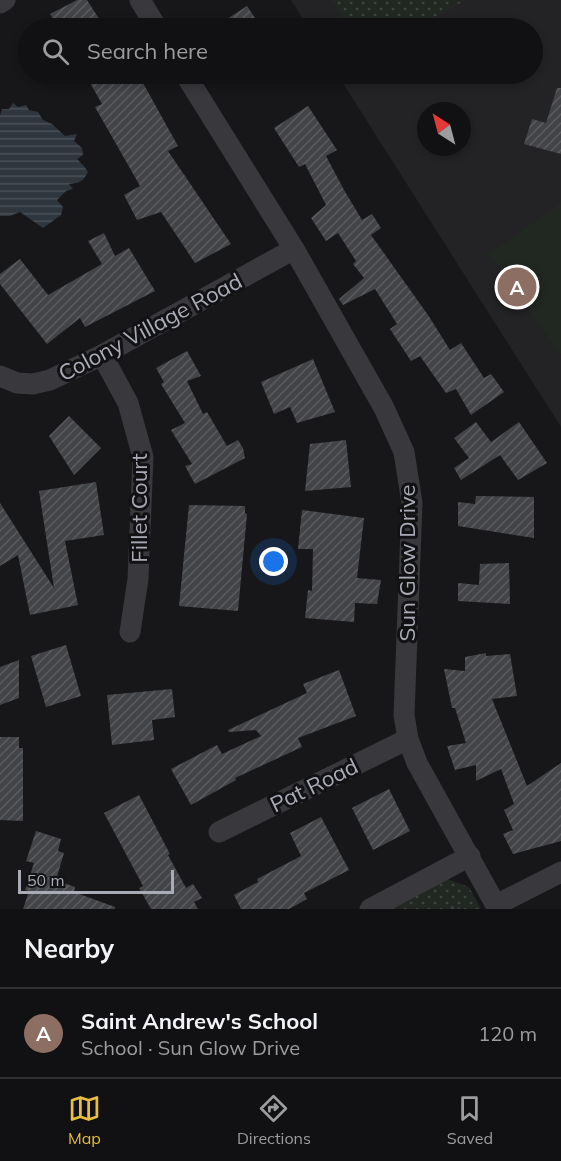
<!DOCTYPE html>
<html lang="en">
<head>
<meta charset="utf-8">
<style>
  :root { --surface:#111012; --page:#1a191b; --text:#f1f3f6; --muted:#9c9d9f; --line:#303032; --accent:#e7be40 }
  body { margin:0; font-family:Mulish,sans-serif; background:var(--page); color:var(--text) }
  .compass { position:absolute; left:417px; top:102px; width:54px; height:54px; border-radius:50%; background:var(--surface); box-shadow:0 3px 9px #0003; rotate:324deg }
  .scale { position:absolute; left:18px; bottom:15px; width:156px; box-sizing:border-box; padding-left:6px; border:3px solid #a9acb7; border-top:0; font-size:16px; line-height:21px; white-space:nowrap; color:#a9acb7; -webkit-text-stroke:4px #121113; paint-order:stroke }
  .you { position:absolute; left:274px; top:562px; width:21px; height:21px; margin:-15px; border:4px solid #fff; border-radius:50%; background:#1a73e8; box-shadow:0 0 0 9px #1a73e833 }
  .badge { display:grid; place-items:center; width:39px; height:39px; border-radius:50%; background:var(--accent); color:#fff; font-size:20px; font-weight:700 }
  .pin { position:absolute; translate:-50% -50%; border:3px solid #fff; box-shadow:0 2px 6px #0006 }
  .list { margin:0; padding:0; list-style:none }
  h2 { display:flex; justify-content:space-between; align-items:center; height:78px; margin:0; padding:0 24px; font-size:26px }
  h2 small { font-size:20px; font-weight:400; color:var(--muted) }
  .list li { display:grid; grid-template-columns:39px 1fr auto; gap:18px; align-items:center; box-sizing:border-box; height:90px; padding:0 24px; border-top:2px solid var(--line) }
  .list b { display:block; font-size:22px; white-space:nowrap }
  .list p { margin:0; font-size:20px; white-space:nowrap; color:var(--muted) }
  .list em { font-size:20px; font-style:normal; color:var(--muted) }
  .icon { flex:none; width:33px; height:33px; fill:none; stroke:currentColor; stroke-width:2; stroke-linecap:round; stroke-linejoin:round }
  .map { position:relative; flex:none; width:561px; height:909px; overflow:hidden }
  .search { position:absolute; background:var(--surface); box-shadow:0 3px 9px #0003; left:18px; right:18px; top:18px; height:66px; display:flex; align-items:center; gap:15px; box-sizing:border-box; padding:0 21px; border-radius:33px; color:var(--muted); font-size:22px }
  .sheet { height:168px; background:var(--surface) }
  nav { display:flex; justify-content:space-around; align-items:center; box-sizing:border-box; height:84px; border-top:2px solid var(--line); background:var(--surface); font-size:16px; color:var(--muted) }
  nav a { display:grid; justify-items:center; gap:3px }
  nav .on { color:var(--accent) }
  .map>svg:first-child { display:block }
  .built { fill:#232325; fill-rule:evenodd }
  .grass { fill:#212822 }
  .park { fill:url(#park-dots) }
  .water { fill:url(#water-rules) }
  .building { fill:url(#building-hatch) }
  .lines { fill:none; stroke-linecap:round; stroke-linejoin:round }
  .path { stroke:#3e3f44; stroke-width:4; stroke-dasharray:3 4.5; stroke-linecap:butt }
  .street { stroke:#38383d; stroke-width:21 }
  .labels { text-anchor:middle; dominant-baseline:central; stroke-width:6; stroke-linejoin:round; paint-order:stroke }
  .street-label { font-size:22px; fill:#a9acb7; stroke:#121113 }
</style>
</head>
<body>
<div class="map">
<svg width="561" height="909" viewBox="0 0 561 909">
  <defs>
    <pattern id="park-dots" width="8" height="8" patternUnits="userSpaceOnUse" patternTransform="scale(1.5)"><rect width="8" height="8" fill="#212822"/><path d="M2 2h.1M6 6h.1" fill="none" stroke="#3e4440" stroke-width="1.8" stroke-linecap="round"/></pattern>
    <pattern id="water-rules" width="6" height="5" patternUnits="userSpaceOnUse" patternTransform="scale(1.5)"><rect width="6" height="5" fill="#2f363d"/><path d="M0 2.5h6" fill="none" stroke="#4a5057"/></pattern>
    <pattern id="building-hatch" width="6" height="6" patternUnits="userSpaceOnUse" patternTransform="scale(1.5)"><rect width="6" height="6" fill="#434448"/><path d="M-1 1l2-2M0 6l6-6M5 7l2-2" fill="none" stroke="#5b5c60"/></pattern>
  </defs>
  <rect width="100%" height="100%" fill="#171618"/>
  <path class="built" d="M291,0H561V427L337,74H532V28H309ZM426,111H462V147H426Z"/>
  <path class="grass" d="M561,203V355L489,254Z"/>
  <path class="park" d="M332,0H465L420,28H350Z
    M445,878L469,887L481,909H387Z"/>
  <path class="water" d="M13,103L18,107L26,105L29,110L38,112L43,120L52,124L65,136L77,134L74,141L82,148L83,155L77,159L84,166L88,172C83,182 79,183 69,184L73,189L66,191L57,200L63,207L61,215L43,228L20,212L10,216H0V115L2,109H9Z"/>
  <path class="building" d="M77,0H87L105,28H58L50,14Z
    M247,6L257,21L242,28H213Z
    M85,74H138L178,146L168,151L231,244L195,263L161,212L137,220L124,195L140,186L95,107L102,104Z
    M557,88H561V154L524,144L532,119L546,123Z
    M308,106L337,150L326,156L344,190L362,220L372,214L381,228L371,235L428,315L450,350L461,343L484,378L491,374L504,392L471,415L456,389L446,393L420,356L411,361L390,329L397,324L375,289L343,305L339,299L364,278L353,264L356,261L338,233L326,241L311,218L326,205L305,164L299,167L274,128Z
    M104,233L115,256L129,248L155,291L85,327L80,318L47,344L0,284V274L20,259L48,295L102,264L88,241Z
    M187,351L201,376L187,381L203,414L207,412L227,446L238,440L243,448L245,458L195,484L185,466L192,464L171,430L185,423L161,384L164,382L156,368Z
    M313,359L335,412L297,423L290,407L274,414L261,382Z
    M69,416L101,448L74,475L49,436Z
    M476,422L491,442L519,422L547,463L518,480L500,455L461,480L454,468L469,458L454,438Z
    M346,440L351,487L305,491L310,444Z
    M96,482L104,535L65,541L78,605L30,615L18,555L0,566V503L54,588L39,491Z
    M476,496L534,497V538L458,526V502L475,504Z
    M189,505L245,506V513L247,514L238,611L179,606Z
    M302,510L364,518L357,578L381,580L377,604L355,603L354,622L305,618L308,590L312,591L313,549H298Z
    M509,563L510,604L458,601V583L479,585L480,564Z
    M66,645L81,696L46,707L31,656Z
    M486,653V656L510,654L517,696L492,699L527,786L561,763V841L513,854L503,834L513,830L504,810L514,804L501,769L476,781V765L455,770L447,746L466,743L455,708H452L444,669L465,671V657Z
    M19,660V698L0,705V667Z
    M339,670L356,716L298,738L302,747L235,778L236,780L191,805L171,769L217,745L222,754L261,736L256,730L229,732L228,730L307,693L303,684Z
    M172,689L175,717L152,720L154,740L112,745L107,695Z
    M0,737H19V748H23V821L0,820Z
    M389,789L410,831L373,850L352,808Z
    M139,795L170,854L168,855L186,888L193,884L202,898L194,902L198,909H151L139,888L143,886L104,813Z
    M321,817L349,870L304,893L307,899L289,909H241L234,895L258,882L257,879L301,856L290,833Z
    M36,831L61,839L58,851L64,853L56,880L75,887L74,892L115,907V909H23L29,891L25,890L34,863L26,861Z"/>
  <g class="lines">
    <path class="path" d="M451,909L455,907L459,909"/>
    <path class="street" d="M140,0L157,28
      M0,3L5,0
      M185,74L294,249L384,408L404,452L412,503L404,715L408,739L417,763L498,909
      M102,355L128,403L143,457L138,579L130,632
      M0,376L17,383L33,384L50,380L102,355L294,249
      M219,832L408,739
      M496,905L561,872
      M370,909L470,856"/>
  </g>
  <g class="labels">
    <g class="street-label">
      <text transform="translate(150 327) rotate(-28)">Colony Village Road</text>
      <text transform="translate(139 508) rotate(-90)">Fillet Court</text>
      <text transform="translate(407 563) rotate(-90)">Sun Glow Drive</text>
      <text transform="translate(314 785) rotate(-26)">Pat Road</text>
    </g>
  </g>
</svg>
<svg class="compass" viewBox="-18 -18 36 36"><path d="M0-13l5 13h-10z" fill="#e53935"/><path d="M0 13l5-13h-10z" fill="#9c9d9f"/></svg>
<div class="scale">50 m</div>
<div class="you"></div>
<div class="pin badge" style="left:517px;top:287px;background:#8d6e63">A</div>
<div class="search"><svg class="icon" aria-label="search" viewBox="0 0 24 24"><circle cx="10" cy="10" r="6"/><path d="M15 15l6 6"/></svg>Search here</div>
</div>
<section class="sheet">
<h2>Nearby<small></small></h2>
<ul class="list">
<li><span class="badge" style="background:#8d6e63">A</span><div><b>Saint Andrew's School</b><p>School · Sun Glow Drive</p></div><em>120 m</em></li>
</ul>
</section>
<nav>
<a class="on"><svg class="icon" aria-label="map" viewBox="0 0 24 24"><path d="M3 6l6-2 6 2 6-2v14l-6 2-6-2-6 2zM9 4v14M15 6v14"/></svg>Map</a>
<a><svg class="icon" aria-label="directions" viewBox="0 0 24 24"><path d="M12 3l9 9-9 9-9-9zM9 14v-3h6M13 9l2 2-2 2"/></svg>Directions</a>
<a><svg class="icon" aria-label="saved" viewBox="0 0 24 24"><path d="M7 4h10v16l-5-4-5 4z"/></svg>Saved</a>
</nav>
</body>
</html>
